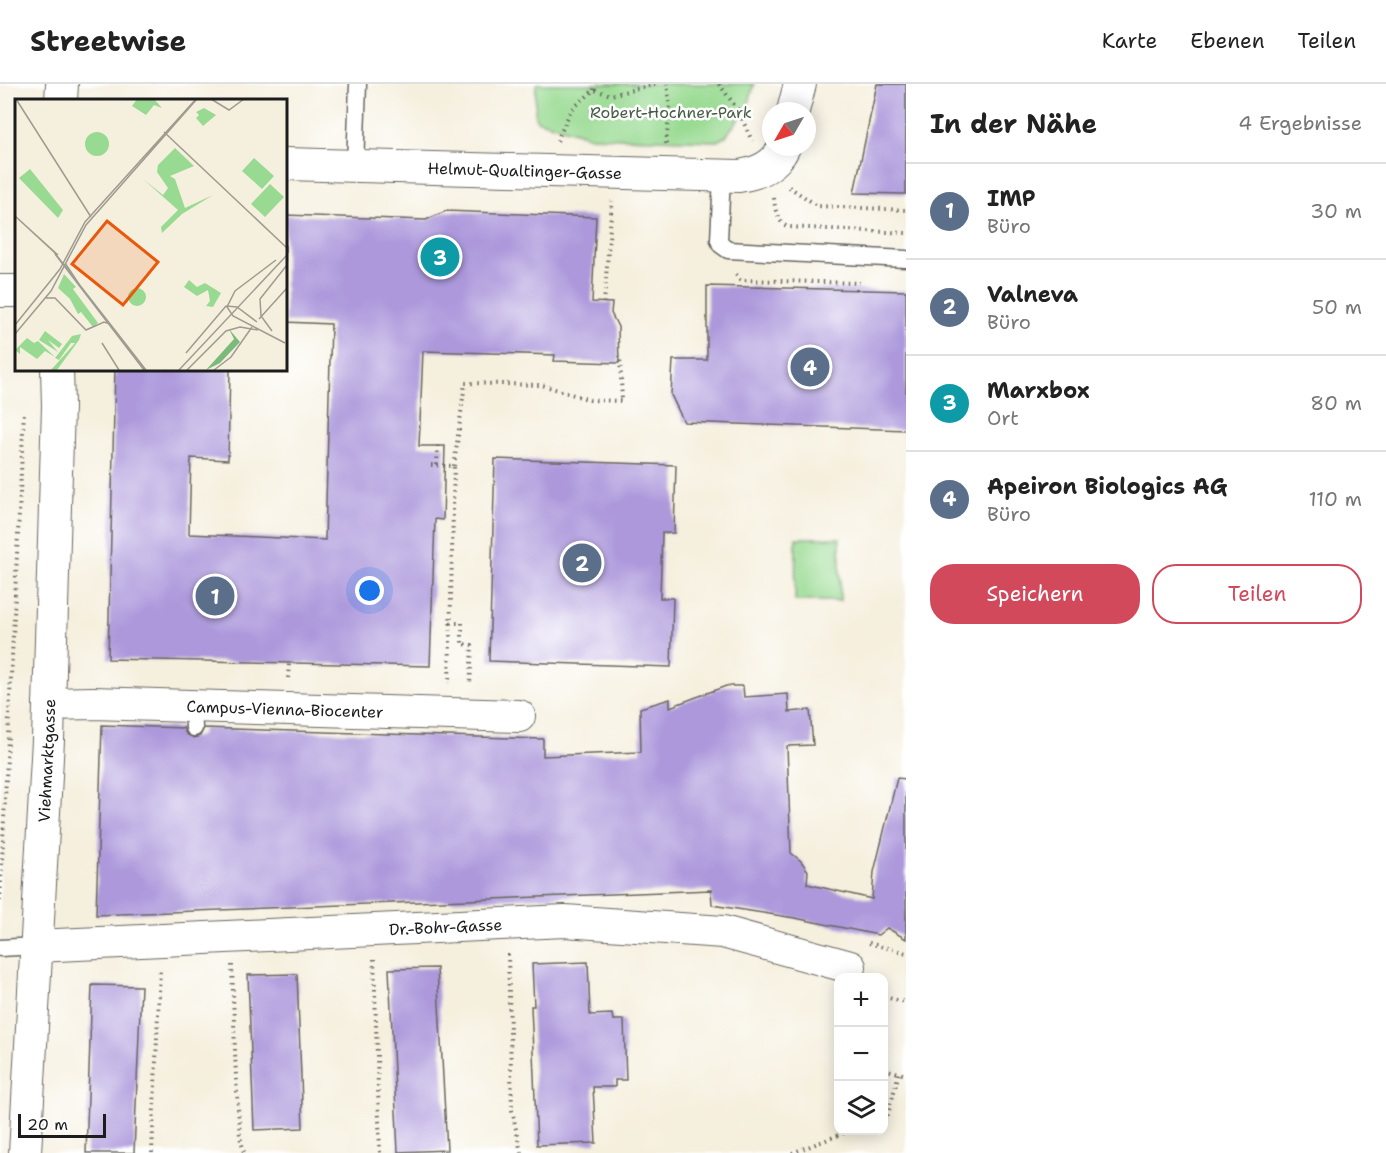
<!DOCTYPE html>
<html lang="de">
<head>
<meta charset="utf-8">
<style>
  :root { --surface:#fff; --page:#f6f6f6; --text:#222; --muted:#767676; --line:#e0e0e0; --accent:#d1495b }
  body { margin:0; font-family:"Shantell Sans",sans-serif; background:var(--page); color:var(--text) }
  .controls { position:absolute; right:18px; bottom:18px; display:grid; overflow:hidden; border-radius:12px; box-shadow:0 3px 15px #0003 }
  .controls button { width:54px; height:54px; display:grid; place-items:center; padding:0; border:0; border-bottom:2px solid var(--line); background:var(--surface); color:var(--text); font:30px sans-serif }
  .compass { position:absolute; left:762px; top:18px; width:54px; height:54px; border-radius:50%; background:var(--surface); box-shadow:0 3px 15px #0003; rotate:231deg }
  .scale { position:absolute; left:18px; bottom:15px; width:88px; box-sizing:border-box; padding-left:6px; border:3px solid #1c1c1c; border-top:0; font-size:16px; line-height:21px; white-space:nowrap; color:#1c1c1c; -webkit-text-stroke:4px #fff; paint-order:stroke }
  .you { position:absolute; left:370px; top:507px; width:21px; height:21px; margin:-15px; border:4px solid #fff; border-radius:50%; background:#1a73e8; box-shadow:0 0 0 9px #1a73e833 }
  .badge { display:grid; place-items:center; width:39px; height:39px; border-radius:50%; background:var(--accent); color:#fff; font-size:20px; font-weight:700 }
  .pin { position:absolute; translate:-50% -50%; border:3px solid #fff; box-shadow:0 2px 6px #0006 }
  .list { margin:0; padding:0; list-style:none }
  h2 { display:flex; justify-content:space-between; align-items:center; height:78px; margin:0; padding:0 24px; font-size:26px }
  h2 small { font-size:20px; font-weight:400; color:var(--muted) }
  .list li { display:grid; grid-template-columns:39px 1fr auto; gap:18px; align-items:center; box-sizing:border-box; height:96px; padding:0 24px; border-top:2px solid var(--line) }
  .list b { display:block; font-size:22px; white-space:nowrap }
  .list p { margin:0; font-size:20px; white-space:nowrap; color:var(--muted) }
  .list em { font-size:20px; font-style:normal; color:var(--muted) }
  .actions { display:flex; gap:12px; padding:18px 24px }
  .actions a { flex:1; padding:14px 0; border:2px solid var(--accent); border-radius:24px; text-align:center; font-size:21px; color:var(--accent) }
  .actions .main { background:var(--accent); color:#fff }
  .icon { flex:none; width:33px; height:33px; fill:none; stroke:currentColor; stroke-width:2; stroke-linecap:round; stroke-linejoin:round }
  .map { position:relative; flex:none; width:906px; height:1069px; overflow:hidden }
  header { display:flex; align-items:center; gap:36px; box-sizing:border-box; height:84px; padding:0 30px; background:var(--surface); border-bottom:2px solid var(--line) }
  header strong { font-size:28px }
  nav { display:flex; gap:33px; margin-inline-start:auto; font-size:21px }
  main { display:flex }
  aside { flex:1; background:var(--surface) }
  .map>svg:first-child { display:block }
  .green { fill:#98da91; stroke:#5a7b56; stroke-width:1.5 }
  .building { fill:#ac98db }
  .lines { fill:none; stroke-linecap:round; stroke-linejoin:round }
  .service-casing { stroke:#686660; stroke-width:19 }
  .minor-casing { stroke:#686660; stroke-width:34 }
  .path { stroke:#686660; stroke-width:4; stroke-dasharray:1.5 4.5; stroke-linecap:butt }
  .service { stroke:#fff; stroke-width:16 }
  .minor { stroke:#fff; stroke-width:32 }
  .labels { text-anchor:middle; dominant-baseline:central; stroke-width:5; stroke-linejoin:round; paint-order:stroke }
  .park-label { font-size:16px; fill:#475e45; stroke:#fff }
  .street-label { font-size:16px; fill:#1c1c1c; stroke:#fff }
  .inset-road { fill:none; stroke:#9e9b90; stroke-width:1.5 }
  .view { fill:#e8590c; fill-opacity:0.15; stroke:#e8590c; stroke-width:3 }
  .inset-edge { fill:none; stroke:#1c1c1c; stroke-width:3 }
</style>
</head>
<body>
<header>
<strong>Streetwise</strong>
<nav><a>Karte</a><a>Ebenen</a><a>Teilen</a></nav>
</header>
<main>
<div class="map">
<svg width="906" height="1069" viewBox="0 0 906 1069">
  <rect width="100%" height="100%" fill="#fff"/>
  <filter id="ink" filterUnits="userSpaceOnUse"><feTurbulence type="fractalNoise" baseFrequency=".0167" numOctaves="2"/><feDisplacementMap in="SourceGraphic" scale="12" xChannelSelector="R" yChannelSelector="G"/><feConvolveMatrix kernelMatrix="1 2 1 2 8 2 1 2 1" color-interpolation-filters="sRGB"/></filter>
  <filter id="wash" filterUnits="userSpaceOnUse"><feTurbulence type="fractalNoise" baseFrequency=".008" numOctaves="4" result="noise"/><feDisplacementMap in="SourceGraphic" scale="24" xChannelSelector="R" yChannelSelector="G"/><feGaussianBlur stdDeviation="1.35" result="paint"/><feColorMatrix in="noise" values="0 0 0 0 0 0 0 0 0 0 0 0 0 0 0 0 0 1.4 0 .05"/><feComposite in="paint" operator="in"/></filter>
  <g filter="url(#wash)">
    <rect width="100%" height="100%" fill="#f5efdd"/>
    <path class="green" d="M536,0H754L748,23L725,53L717,57L591,53L537,36L535,33Z
      M796,454H840V517H795Z"/>
    <g id="blocks">
      <path class="building" d="M877,0H906V110L854,109Z
        M446,127L596,133L592,218L612,219L611,229L618,243L619,279L554,277L555,271L423,267L419,362H445L443,436L435,435L430,582L108,575L115,285H230L228,376L191,374L189,450L325,456L331,240L285,238V131L426,136Z
        M707,202L906,207V346L684,338L671,311L673,276H707Z
        M495,375L676,381L674,449H662L660,514H673L671,583L489,577Z
        M726,602H743L744,613L788,610L789,628L810,626L813,661L787,662L791,769L801,777L808,787L807,800L872,815L874,788L897,694L906,695V855L887,844L878,851L795,834L712,821L711,806L96,831L102,641L183,644L186,650L194,654L200,652L204,644L543,655V672L641,668L640,624L670,615V623Z
        M588,878L590,931L612,930L613,936H624L626,996H615V1003H593L596,1059L537,1061L531,922H534L532,880Z
        M437,884L447,1066L398,1068L389,885Z
        M297,890L303,1044L254,1046L248,891Z
        M92,901L141,902L134,1069H86Z"/>
    </g>
  </g>
  <g filter="url(#ink)">
    <use href="#blocks" fill-opacity="0" stroke="#686660" stroke-width="1.5"/>
    <g class="lines">
      <g class="service-casing">
        <path id="service" d="M355,82L358,0
          M722,92L719,156L721,161L728,166L906,175
          M193,622L194,644
          M0,864L36,862"/>
      </g>
      <g class="minor-casing">
        <g id="minor">
          <path d="M61,16L62,0"/>
          <path d="M793,27L800,0"/>
          <path id="s1" d="M285,80L739,92C759,89 775,82 784,63"/>
          <path d="M0,207H16"/>
          <path id="s2" d="M49,620L93,619L519,632"/>
          <path id="s3" d="M36,862L565,837L723,848L850,883"/>
          <path id="s4" d="M25,1069L48,656L58,322L57,285"/>
        </g>
      </g>
      <path class="path" d="M719,0L738,26L752,57
        M594,6L595,0
        M557,57L571,26L594,6L611,11L656,0
        M666,60L670,22L667,0
        M789,103L818,122L906,126
        M774,114C775,125 777,139 789,143L906,149
        M736,190L740,196L860,199
        M604,219L612,117
        M431,381L454,382L449,599
        M437,381L438,358
        M454,382L465,299L542,301L590,316L622,317L620,272
        M450,539H462V560L472,561L470,601
        M288,594L289,579
        M0,817L24,327
        M869,859L906,869
        M508,870L512,1026L521,1069
        M374,875L380,1069
        M232,881L236,994L240,1052L244,1069
        M884,913L906,918
        M884,985L906,991
        M884,1036L887,1034L899,989
        M152,1069L160,885
        M792,1069L852,1046"/>
      <use href="#service" class="service"/>
      <use href="#minor" class="minor"/>
    </g>
  </g>
  <g class="labels">
    <g class="park-label">
      <text x="671" y="28">Robert-Hochner-Park</text>
    </g>
    <g class="street-label">
      <text stroke="none"><textPath href="#s1" startOffset="240">Helmut-Qualtinger-Gasse</textPath></text>
      <text stroke="none"><textPath href="#s2" startOffset="236">Campus-Vienna-Biocenter</textPath></text>
      <text stroke="none"><textPath href="#s4" startOffset="393">Viehmarktgasse</textPath></text>
      <text stroke="none"><textPath href="#s3" startOffset="410">Dr.-Bohr-Gasse</textPath></text>
    </g>
  </g>
  <g transform="translate(15 15)">
    <rect width="272" height="272" fill="#f5efdd"/>
    <path d="M122,0H139L147,9L139,6L131,16L117,7ZM189,9L201,16L188,27L181,19L184,16L181,13ZM70 45a12 12 0 1 1 24 0a12 12 0 1 1-24 0ZM160,49L179,67L155,77L160,80L170,109L198,96L167,115L147,134L146,128L163,111L128,80L148,96L153,89L142,73L143,66ZM239,59L259,77L247,90L227,72ZM15,70L48,111L43,119L4,79ZM255,85L269,98L250,118L236,105ZM49,175L61,188L58,190L83,224L78,228L66,213L63,215L55,200L43,189ZM174,181L182,188L190,184L206,194L198,208L191,207L195,202L193,191L182,197L169,188ZM113 198a9 9 0 1 1 18 0a9 9 0 1 1-18 0ZM30,232L47,245L44,249L33,241L43,253L24,241ZM66,235L64,241L42,271H36L60,244H56L44,261L40,259L57,237ZM12,239L19,244L23,242L40,258L30,252L22,260L5,248V255L0,251Z" fill="#98da91"/>
    <path d="M214,230L225,243L205,264L191,271L219,240Z" fill="#7aba7b"/>
    <path class="inset-road" d="M1,0L76,118M196,0L214,11L229,0M149,33L272,149M0,117L43,156M0,117L39,153L131,271M40,155L129,271M261,161L220,192L212,208L218,217L270,244M50,164L66,188M30,199H40L71,231L89,223L95,225M244,220L272,189M0,226L45,170L70,123L181,0M257,232L246,217L245,200L272,166M0,235L36,192L71,126L182,0M87,244L104,271M171,254L211,207L222,208L242,223M164,271L272,156M172,271L211,232L225,228L243,231M199,271L216,258L237,228"/>
    <path class="view" d="M92,122L143,163L108,206L57,165Z"/>
    <rect width="272" height="272" class="inset-edge"/>
  </g>
</svg>
<div class="controls">
<button>+</button>
<button>−</button>
<button><svg class="icon" aria-label="layers" viewBox="0 0 24 24"><path d="M12 4l9 5-9 5-9-5zM3 14l9 5 9-5"/></svg></button>
</div>
<svg class="compass" viewBox="-18 -18 36 36"><path d="M0-13l5 13h-10z" fill="#e53935"/><path d="M0 13l5-13h-10z" fill="#767676"/></svg>
<div class="scale">20 m</div>
<div class="you"></div>
<div class="pin badge" style="left:215px;top:512px;background:#5c6f8a">1</div>
<div class="pin badge" style="left:582px;top:479px;background:#5c6f8a">2</div>
<div class="pin badge" style="left:440px;top:173px;background:#0f9aa8">3</div>
<div class="pin badge" style="left:810px;top:283px;background:#5c6f8a">4</div>
</div>
<aside>
<h2>In der Nähe<small>4 Ergebnisse</small></h2>
<ul class="list">
<li><span class="badge" style="background:#5c6f8a">1</span><div><b>IMP</b><p>Büro</p></div><em>30 m</em></li>
<li><span class="badge" style="background:#5c6f8a">2</span><div><b>Valneva</b><p>Büro</p></div><em>50 m</em></li>
<li><span class="badge" style="background:#0f9aa8">3</span><div><b>Marxbox</b><p>Ort</p></div><em>80 m</em></li>
<li><span class="badge" style="background:#5c6f8a">4</span><div><b>Apeiron Biologics AG</b><p>Büro</p></div><em>110 m</em></li>
</ul>
<div class="actions"><a class="main">Speichern</a><a>Teilen</a></div>
</aside>
</main>
</body>
</html>
